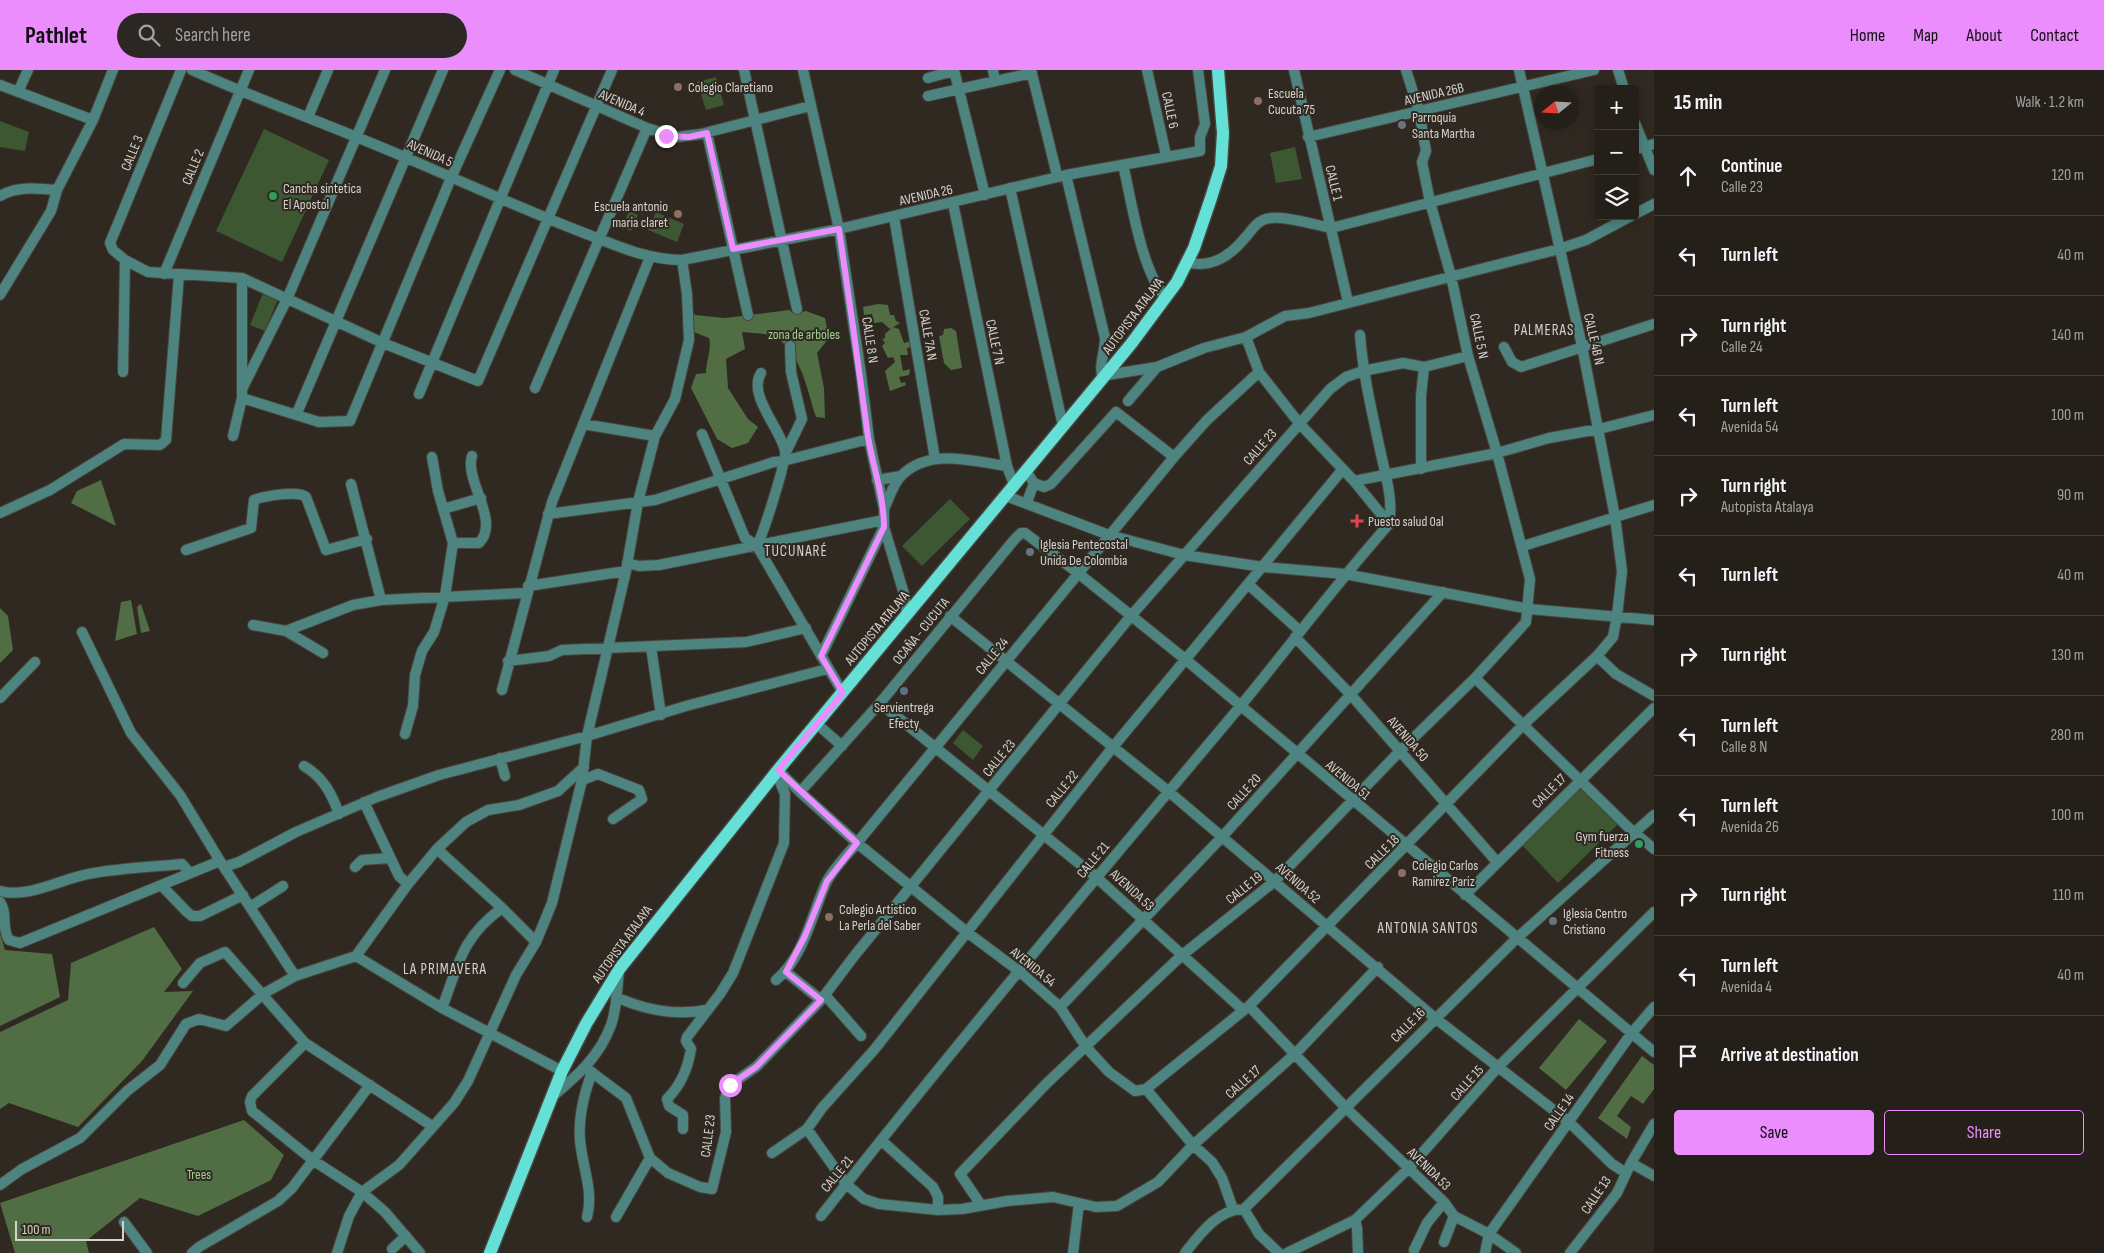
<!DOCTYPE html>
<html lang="en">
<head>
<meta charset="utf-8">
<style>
  :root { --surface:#241f19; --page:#2c2722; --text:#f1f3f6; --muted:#a3a2a2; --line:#413d38; --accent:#eb8dfc }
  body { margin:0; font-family:"Sofia Sans Condensed",sans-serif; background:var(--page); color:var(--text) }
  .controls { position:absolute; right:15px; top:15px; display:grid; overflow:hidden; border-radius:5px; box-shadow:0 2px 12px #0003 }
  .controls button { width:45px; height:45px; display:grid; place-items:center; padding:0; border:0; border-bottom:1px solid var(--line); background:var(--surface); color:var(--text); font:25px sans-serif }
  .compass { position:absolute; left:1534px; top:15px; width:45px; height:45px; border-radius:50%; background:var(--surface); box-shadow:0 2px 12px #0003; rotate:252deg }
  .scale { position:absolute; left:15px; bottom:12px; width:109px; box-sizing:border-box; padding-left:5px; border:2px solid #d5d1cc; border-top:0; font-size:14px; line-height:18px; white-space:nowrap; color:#d5d1cc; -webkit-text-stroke:4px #302921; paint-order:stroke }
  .stop { position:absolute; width:15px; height:15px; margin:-11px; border:4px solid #eb8dfc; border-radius:50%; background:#fff }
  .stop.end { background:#eb8dfc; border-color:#fff; box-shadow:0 1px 5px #0008 }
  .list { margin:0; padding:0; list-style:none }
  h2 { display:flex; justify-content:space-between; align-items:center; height:65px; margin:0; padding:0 20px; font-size:21px }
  h2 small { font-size:16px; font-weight:400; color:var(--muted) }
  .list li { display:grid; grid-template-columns:32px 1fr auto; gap:15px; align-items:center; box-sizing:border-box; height:80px; padding:0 20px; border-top:1px solid var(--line) }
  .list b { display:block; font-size:19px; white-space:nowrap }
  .list p { margin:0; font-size:16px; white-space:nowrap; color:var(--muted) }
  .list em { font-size:16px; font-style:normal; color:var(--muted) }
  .actions { display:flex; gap:10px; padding:15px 20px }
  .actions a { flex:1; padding:11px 0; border:1px solid var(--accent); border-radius:5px; text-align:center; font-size:18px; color:var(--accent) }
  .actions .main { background:var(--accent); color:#111 }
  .icon { flex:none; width:28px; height:28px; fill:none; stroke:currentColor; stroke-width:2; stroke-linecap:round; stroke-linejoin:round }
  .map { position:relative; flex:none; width:1654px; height:1183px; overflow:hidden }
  header { display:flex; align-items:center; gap:30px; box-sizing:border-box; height:70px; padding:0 25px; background:var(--accent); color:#111 }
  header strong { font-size:24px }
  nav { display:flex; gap:28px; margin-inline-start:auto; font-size:18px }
  .search { width:350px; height:45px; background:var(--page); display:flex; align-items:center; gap:12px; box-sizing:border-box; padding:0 18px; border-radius:28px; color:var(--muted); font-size:19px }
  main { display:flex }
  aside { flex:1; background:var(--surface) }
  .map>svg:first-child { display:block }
  .green { fill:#3e5733 }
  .forest { fill:#506d44 }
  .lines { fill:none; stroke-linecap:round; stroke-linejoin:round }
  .minor-casing { stroke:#4a443c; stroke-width:12 }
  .major-casing { stroke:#4a443c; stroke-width:15 }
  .minor { stroke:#4d8480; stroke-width:10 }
  .major { stroke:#64e0d7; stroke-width:12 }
  .route { stroke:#eb8dfc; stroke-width:6 }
  .education-dot { fill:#8d6e63; stroke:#302921; stroke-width:2 }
  .worship-dot { fill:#6b7280; stroke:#302921; stroke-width:2 }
  .leisure-dot { fill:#2e9e5b; stroke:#302921; stroke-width:2 }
  .health-dot { fill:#e0444e; stroke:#302921; stroke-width:2 }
  .service-dot { fill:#5c6f8a; stroke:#302921; stroke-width:2 }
  .labels { text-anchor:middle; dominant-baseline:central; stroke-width:4; stroke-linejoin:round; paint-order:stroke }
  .poi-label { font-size:14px; fill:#d5d1cc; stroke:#302921; text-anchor:start }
  .street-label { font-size:14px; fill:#d5d1cc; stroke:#302921 }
  .park-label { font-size:14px; fill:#a1cf8e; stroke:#302921 }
  .neighbourhood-label { font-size:15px; letter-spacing:1px; fill:#d5d1cc; stroke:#302921 }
</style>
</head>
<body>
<header>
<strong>Pathlet</strong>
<div class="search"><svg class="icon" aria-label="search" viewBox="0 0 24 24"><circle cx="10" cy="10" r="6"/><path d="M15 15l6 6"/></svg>Search here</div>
<nav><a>Home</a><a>Map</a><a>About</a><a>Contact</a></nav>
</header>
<main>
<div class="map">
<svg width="1654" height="1183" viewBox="0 0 1654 1183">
  <rect width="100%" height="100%" fill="#302921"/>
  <path class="green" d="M716,7L724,35L706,40L697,12Z
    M0,51L29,62L25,81L0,77Z
    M264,59L329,90L282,192L216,161Z
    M1295,77L1302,109L1276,113L1270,83Z
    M629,141L638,145L631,161L622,157Z
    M656,142L684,154L677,172L648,160Z
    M263,223L278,229L265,261L250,255Z
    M950,429L970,449L922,496L902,476Z
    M963,660L983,676L973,690L953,673Z
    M1582,715L1619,753L1558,813L1522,775Z"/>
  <path class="forest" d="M878,234L888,235L890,245H894L896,251L900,253L893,257L899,259L904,273L911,271L912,277L907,278L908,285H900L903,301L910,299L909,305L899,307L901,313L905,312L906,315L890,321L885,301L895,292L893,287L888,288L882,276L885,273L882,269L885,268V264L893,257L890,259L882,252L874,253L872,244L864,245L863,237Z
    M690,237L695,245L725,248L789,240L794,244L806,241L825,248L829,268L817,283L824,318L825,348L816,347C807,321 800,274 769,265C761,263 751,263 742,262L745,279L726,289L728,318L748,349L758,357L748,373L732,378L717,369L691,318L696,304L706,303C706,291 712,279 709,268L691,261Z
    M951,258L956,261L962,298L951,300L944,293L939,266L943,265L944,259Z
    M101,410L116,456L71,433L77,421Z
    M131,530L137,564L115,571L121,532Z
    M141,534L150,561L141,563L137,537Z
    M0,538L8,546L13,580L0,593Z
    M154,857L182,899L164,922L193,921L142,991L78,1057L9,1033L0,1039V962L68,930L71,893Z
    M0,863L5,880L52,884L60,927L0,956Z
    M1579,949L1607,971L1566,1020L1539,998Z
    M1642,986L1654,995V1019L1643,1034L1631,1026L1617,1046L1631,1057L1627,1069L1598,1048Z
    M244,1050L284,1085L271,1110L198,1146L140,1128L86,1171L89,1183H15L0,1133Z"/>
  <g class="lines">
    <g class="minor-casing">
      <path id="minor" d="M181,0L110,173L113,180L125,190L148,202L242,208L383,273L478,311L612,0
        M192,0C261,31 333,56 402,86C463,112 522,139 584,163C615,175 647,190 682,190L839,159L1066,105L1200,81V67L1205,54L1198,0
        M515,0L647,58L677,67L701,64L810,36
        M744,0L797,239
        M803,0L839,159L861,304L869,369L884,439V457L904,524L907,545
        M954,0L985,125
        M993,0L995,11
        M1031,0L1056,101
        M1147,0L1166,85
        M1294,0L1348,232
        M1618,0L1624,19
        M928,8L954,1
        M0,15L93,50
        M18,22L28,0
        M928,26L1032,3
        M308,47L328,0
        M1635,53L1654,100
        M707,63L748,245
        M1308,67L1594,0
        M1635,79L1654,74
        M1123,95C1132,132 1141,201 1166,228
        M1066,105L1105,268C1105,283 1098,296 1103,309
        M1010,118L1063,356
        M0,126C17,116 38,118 57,120
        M953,133L1007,396L1014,415
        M1635,144L1654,134
        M894,147L935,389
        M1187,192C1210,199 1230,186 1244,169C1250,163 1254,154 1263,150C1277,143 1315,155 1331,158L1339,156L1598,89
        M164,204L249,0
        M0,225L51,141L57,120L93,50L113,0
        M1360,265C1363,303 1371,338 1379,375C1384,400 1394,429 1389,454
        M1246,267L1259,302L1299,353L1354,411L1389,454
        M1504,277L1512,292L1521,297L1654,254
        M123,302L125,190
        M1107,305L1157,297L1204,278L1246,267L1285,246L1309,243L1559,179L1586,170L1631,146
        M535,318L647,58
        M242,319L287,229L385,0
        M419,324L554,0
        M242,328L319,352L350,351L451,108L500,0
        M1128,331L1157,297
        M297,343L443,0
        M583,354L655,366
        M702,364L745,468L757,476L843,623
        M233,366L242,328V208
        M786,382L802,349L791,302L790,276
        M1421,399V326L1424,297
        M1026,401L1034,413L1044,417L1051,414L1116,342L1174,387
        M877,410L901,406
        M1354,411L1497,383L1549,368L1599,359L1654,345
        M351,414L381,530
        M1006,426L1109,465L1184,485L1263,497L1345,504L1529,539L1654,550
        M1027,432L1034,413
        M443,439L481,428
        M884,439C889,429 893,413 902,405C930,378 972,391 1007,396
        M0,443L50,420L124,374L160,375L166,370L179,205
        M548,444L655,430L774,392L783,391L869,369
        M453,473H479C501,451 464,411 472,386
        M757,476C763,464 787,390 785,381C781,359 747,325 761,303
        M1523,476L1654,435
        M186,480L251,458L254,430C264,426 298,420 306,427L326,480L367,469
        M627,493L639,496L659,495L884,450
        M1249,515L1300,561
        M528,516L626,501
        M950,546L1168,721L1435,948L1569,1052L1612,1094L1626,1103
        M253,555L286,561L323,583
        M286,561L353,535L381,530L526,523
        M82,562L131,663L180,725L220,791L295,906
        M1295,567L1351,625L1497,792
        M651,577L661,645
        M821,586L884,457
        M1597,586L1616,604L1654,626
        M508,591L549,586L562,580L746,572L806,558
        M1475,608L1629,758L1654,779
        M502,620L552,432L650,187
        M0,628L35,592
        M880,633L1096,807L1243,940
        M817,654L842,676
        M405,664L413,636L415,605L422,581L434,562L445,526L453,473L438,421L432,387
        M500,688L505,706
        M304,696C323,707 332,724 339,744
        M778,700L800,722L857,773L968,863L1019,901L1060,937L1086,977L1109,1002L1135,1021L1146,1019L1249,936L1524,654L1597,586L1613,567L1617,546L1622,501L1615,447L1582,276L1519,0
        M582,710L598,704L639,720L642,729L613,749
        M800,722L880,633L1014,470L1021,463H1025L1078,503L1185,589L1654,982
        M364,732L399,806L408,814
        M437,779L502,838L536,872
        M224,797L239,792L296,762L377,727L439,705L587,666L686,636L827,599
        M355,797L362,790L390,788
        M162,816L187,842L192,846H200L243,825
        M0,821C31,829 63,807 94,803C123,798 153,797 182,794L189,802
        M1465,825L1654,638
        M0,832C8,843 1,858 9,870L20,873L220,791
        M250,837L283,816
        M356,886L442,938L562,1001
        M786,902L821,930
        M776,910C804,887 812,844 826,813C833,799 847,785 857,773L1174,387L1207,350L1259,302
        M183,913L200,893L225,882L305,973L432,1056
        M825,925L861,966
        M616,927C645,940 675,946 706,940
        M1249,936L1345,1037L1444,1132L1454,1146L1489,1164L1516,1183
        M1060,937L1222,767L1443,522
        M442,938C459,894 461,868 502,838
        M305,973L252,1026L250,1032L252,1041L314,1091L362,1122L385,1142L420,1183
        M586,998L626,1028L650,1088L668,1103L700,1117L712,1119L726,1062L725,1028L730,1015L756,997L821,930L855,885L1130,547L1330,319L1346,307L1363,301L1403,293L1424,297L1468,286
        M1146,1019L1193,1075L1212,1092L1222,1108L1233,1139
        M553,1026C577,1006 600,986 611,955C617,939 617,918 619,901
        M683,1059V1045L669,1036L667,1029C680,1016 688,998 691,979L686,971L687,967L720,924L733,903L784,773L785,724L776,702
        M807,1059L846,1114L864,1129L879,1134L938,1140L962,1139L1007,1131L1053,1127L1096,1137L1117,1136L1158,1112L1193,1075L1296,983L1378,897
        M882,1071L933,1117L938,1127V1140
        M772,1083L807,1059L822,1038L874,980L1113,677L1343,399
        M1631,1093L1654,1106
        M0,1115L22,1099L80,1068L127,1021L160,995L186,954L199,949L226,956L263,924L295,906L356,886L408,814L437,779L466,752L488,740L519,735L558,721L584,697
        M981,1135L960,1104L1046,1014L1181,886L1275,811L1400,681L1475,608L1526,552L1530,509L1497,383L1468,286L1451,206L1430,132L1422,92L1426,81L1419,41L1406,0
        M1244,1139L1259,1164L1279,1183
        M821,1146C956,974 1097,807 1238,639C1289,577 1336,514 1389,454
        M587,1147C594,1121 582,1096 580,1070C578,1046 584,1024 592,1002
        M616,1147L650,1088
        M1355,1150L1357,1158L1358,1183
        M124,1152L147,1183
        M1444,1172L1454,1146
        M392,1179L406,1166
        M1414,1180L1427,1153L1444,1132
        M192,1183L199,1177L278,1131L292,1118L370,1015
        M337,1183L349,1146L362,1122L399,1095L454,1033L468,1011L516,905L536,872L552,833L582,710L587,666L626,501L638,432L655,366L675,329L689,270L687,224L682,190
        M1073,1183L1079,1133
        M1185,1183C1200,1164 1218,1139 1244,1139L1517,868L1654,745
        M1287,1183L1355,1150L1409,1098L1499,996L1654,842
        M1485,1183L1489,1164L1631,964L1654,937
        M1570,1183L1617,1123L1631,1093L1654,1054"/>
    </g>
    <g class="major-casing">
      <path id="major" d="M490,1183L562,1001L586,954L620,898L778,700L1131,274L1177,212L1194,178L1211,128L1221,96L1223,63L1218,0"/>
    </g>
    <use href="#minor" class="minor"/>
    <use href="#major" class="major"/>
  </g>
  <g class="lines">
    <path class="route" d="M666,66L689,67L707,63L733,179L839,159C849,228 859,298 868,367C873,397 884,426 884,457L821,586L843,623L778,700L857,773L827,811L805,866L786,902L821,930L756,997L730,1015"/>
  </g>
  <g class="education-dot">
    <circle cx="678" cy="17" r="5"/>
    <circle cx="1258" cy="31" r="5"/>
    <circle cx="678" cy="144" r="5"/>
    <circle cx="1402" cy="803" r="5"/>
    <circle cx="829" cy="847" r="5"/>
  </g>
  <g class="worship-dot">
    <circle cx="1402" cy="55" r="5"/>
    <circle cx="1030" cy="482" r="5"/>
    <circle cx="1553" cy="851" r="5"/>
  </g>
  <g class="leisure-dot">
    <circle cx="273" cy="126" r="5"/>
    <circle cx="1639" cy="774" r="5"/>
  </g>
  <path class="health-dot" d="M1354.5 443.5h5v5h5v5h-5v5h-5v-5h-5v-5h5z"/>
  <circle class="service-dot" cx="904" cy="621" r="5"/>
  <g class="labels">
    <g class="poi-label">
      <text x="688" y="17">Colegio Claretiano</text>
      <text x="1268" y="23">Escuela<tspan x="1268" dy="16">Cucuta 75</tspan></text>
      <text x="1412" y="47">Parroquia<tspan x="1412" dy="16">Santa Martha</tspan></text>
      <text x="283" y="118">Cancha sintetica<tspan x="283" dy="16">El Apostol</tspan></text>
      <text x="668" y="136" text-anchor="end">Escuela antonio<tspan x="668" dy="16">maria claret</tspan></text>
      <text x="1368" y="451">Puesto salud 0al</text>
      <text x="1040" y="474">Iglesia Pentecostal<tspan x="1040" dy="16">Unida De Colombia</tspan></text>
      <text x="904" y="637" text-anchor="middle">Servientrega<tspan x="904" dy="16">Efecty</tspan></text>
      <text x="1629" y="766" text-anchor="end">Gym fuerza<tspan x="1629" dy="16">Fitness</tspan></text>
      <text x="1412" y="795">Colegio Carlos<tspan x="1412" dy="16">Ramirez Pariz</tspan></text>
      <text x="839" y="839">Colegio Artistico<tspan x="839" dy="16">La Perla del Saber</tspan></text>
      <text x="1563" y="843">Iglesia Centro<tspan x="1563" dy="16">Cristiano</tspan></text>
    </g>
    <g class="street-label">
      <text transform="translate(1434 24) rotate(-13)">AVENIDA 26B</text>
      <text transform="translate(622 33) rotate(23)">AVENIDA 4</text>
      <text transform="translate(1170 40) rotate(78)">CALLE 6</text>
      <text transform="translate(132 83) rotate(-68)">CALLE 3</text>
      <text transform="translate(430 83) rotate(24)">AVENIDA 5</text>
      <text transform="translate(193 97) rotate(-68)">CALLE 2</text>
      <text transform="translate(1334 113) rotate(76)">CALLE 1</text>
      <text transform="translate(926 125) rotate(-13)">AVENIDA 26</text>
      <text transform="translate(1133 246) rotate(-53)">AUTOPISTA ATALAYA</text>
      <text transform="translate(928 265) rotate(80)">CALLE 7A N</text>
      <text transform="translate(1479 266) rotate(78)">CALLE 5 N</text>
      <text transform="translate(1594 269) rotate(77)">CALLE 4B N</text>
      <text transform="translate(870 270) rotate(81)">CALLE 8 N</text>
      <text transform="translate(995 272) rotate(78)">CALLE 7 N</text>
      <text transform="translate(1260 377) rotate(-49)">CALLE 23</text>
      <text transform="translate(877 558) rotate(-50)">AUTOPISTA ATALAYA</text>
      <text transform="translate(921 561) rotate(-51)">OCAÑA - CUCUTA</text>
      <text transform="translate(992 586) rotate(-51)">CALLE 24</text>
      <text transform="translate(1408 669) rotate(49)">AVENIDA 50</text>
      <text transform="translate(999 688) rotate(-51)">CALLE 23</text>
      <text transform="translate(1348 710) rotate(40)">AVENIDA 51</text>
      <text transform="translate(1062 719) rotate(-51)">CALLE 22</text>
      <text transform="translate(1549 721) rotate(-45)">CALLE 17</text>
      <text transform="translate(1244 722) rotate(-48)">CALLE 20</text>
      <text transform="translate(1382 782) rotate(-45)">CALLE 18</text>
      <text transform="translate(1093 790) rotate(-50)">CALLE 21</text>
      <text transform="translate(1298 813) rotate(41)">AVENIDA 52</text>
      <text transform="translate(1244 818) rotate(-39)">CALLE 19</text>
      <text transform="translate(1132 820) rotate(42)">AVENIDA 53</text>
      <text transform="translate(622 874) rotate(-54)">AUTOPISTA ATALAYA</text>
      <text transform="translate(1033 897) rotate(39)">AVENIDA 54</text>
      <text transform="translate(1408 955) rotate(-45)">CALLE 16</text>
      <text transform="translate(1243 1012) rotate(-42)">CALLE 17</text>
      <text transform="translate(1467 1013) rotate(-48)">CALLE 15</text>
      <text transform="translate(1559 1042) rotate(-55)">CALLE 14</text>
      <text transform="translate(708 1066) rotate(-83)">CALLE 23</text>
      <text transform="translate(1429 1099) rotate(44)">AVENIDA 53</text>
      <text transform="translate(837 1104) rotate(-51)">CALLE 21</text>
      <text transform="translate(1596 1125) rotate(-56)">CALLE 13</text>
    </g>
    <g class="park-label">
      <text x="804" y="264">zona de arboles</text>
      <text x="199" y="1104">Trees</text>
    </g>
    <g class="neighbourhood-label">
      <text x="1544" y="260">PALMERAS</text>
      <text x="796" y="481">TUCUNARÉ</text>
      <text x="1428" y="858">ANTONIA SANTOS</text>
      <text x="445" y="899">LA PRIMAVERA</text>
    </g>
  </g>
</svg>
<div class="controls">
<button>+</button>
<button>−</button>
<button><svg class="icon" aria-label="layers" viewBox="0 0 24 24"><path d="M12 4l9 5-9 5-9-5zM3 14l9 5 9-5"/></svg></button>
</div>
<svg class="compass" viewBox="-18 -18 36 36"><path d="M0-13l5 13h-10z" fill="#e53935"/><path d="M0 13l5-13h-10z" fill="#a3a2a2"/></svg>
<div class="scale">100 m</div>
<div class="stop" style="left:730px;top:1015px"></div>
<div class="stop end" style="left:666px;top:66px"></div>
</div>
<aside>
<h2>15 min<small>Walk · 1.2 km</small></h2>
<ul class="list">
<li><svg class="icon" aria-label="ahead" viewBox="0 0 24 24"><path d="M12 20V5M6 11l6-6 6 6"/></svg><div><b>Continue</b><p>Calle 23</p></div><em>120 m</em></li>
<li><svg class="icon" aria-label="left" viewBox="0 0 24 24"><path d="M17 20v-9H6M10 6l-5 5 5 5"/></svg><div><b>Turn left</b></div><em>40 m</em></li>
<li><svg class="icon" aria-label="right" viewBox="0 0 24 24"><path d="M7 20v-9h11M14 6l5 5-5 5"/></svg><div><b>Turn right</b><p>Calle 24</p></div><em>140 m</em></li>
<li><svg class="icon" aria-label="left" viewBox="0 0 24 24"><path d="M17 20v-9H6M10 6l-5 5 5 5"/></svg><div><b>Turn left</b><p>Avenida 54</p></div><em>100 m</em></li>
<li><svg class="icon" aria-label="right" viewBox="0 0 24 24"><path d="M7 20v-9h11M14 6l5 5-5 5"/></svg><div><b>Turn right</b><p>Autopista Atalaya</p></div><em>90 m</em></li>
<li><svg class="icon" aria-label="left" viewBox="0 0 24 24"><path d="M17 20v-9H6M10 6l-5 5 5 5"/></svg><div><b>Turn left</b></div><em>40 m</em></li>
<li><svg class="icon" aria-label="right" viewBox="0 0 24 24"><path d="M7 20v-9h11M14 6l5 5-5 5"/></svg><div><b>Turn right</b></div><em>130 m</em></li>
<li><svg class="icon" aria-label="left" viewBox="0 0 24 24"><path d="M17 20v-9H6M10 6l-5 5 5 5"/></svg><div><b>Turn left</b><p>Calle 8 N</p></div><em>280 m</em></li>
<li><svg class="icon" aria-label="left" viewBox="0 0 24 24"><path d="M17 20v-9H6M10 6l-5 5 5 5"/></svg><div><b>Turn left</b><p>Avenida 26</p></div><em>100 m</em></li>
<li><svg class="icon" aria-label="right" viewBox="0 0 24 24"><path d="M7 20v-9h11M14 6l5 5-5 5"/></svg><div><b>Turn right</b></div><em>110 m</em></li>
<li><svg class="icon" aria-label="left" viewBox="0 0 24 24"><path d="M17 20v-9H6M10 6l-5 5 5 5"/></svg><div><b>Turn left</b><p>Avenida 4</p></div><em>40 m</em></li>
<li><svg class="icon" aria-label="arrive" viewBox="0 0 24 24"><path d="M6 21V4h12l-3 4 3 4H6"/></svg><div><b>Arrive at destination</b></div></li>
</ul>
<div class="actions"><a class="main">Save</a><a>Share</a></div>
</aside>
</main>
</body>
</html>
